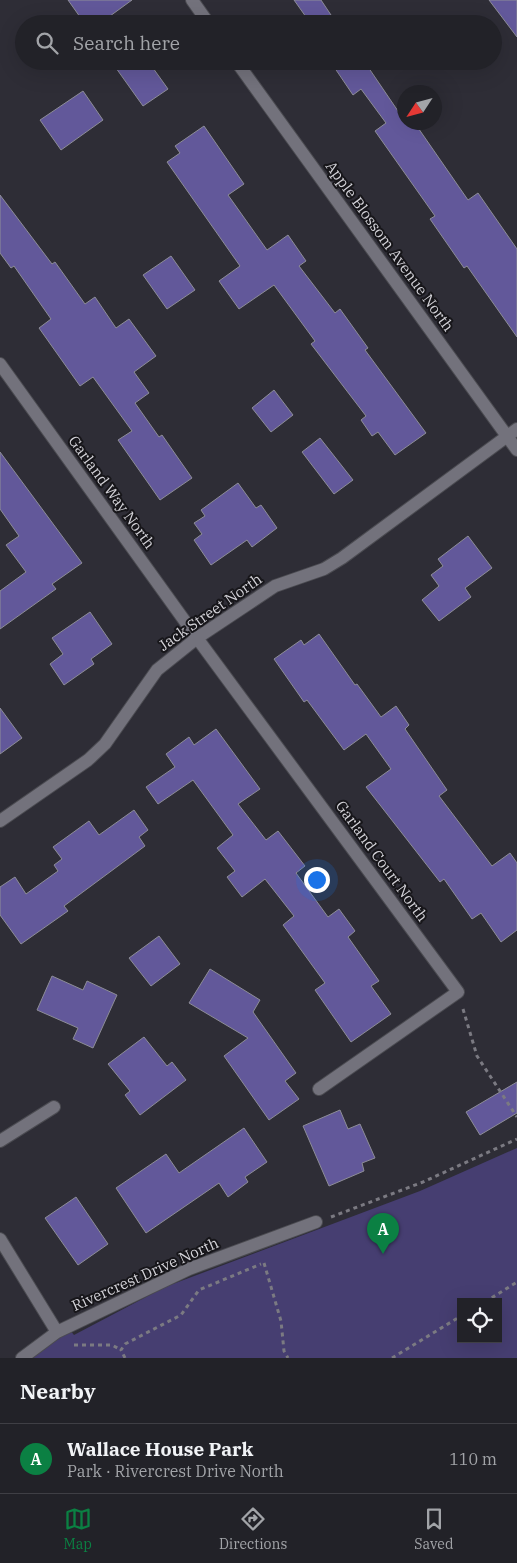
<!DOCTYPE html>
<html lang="en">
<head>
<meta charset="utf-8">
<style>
  :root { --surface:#222228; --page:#2a2a30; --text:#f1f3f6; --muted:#a2a4a8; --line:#3f3f45; --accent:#0b8043 }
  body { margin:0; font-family:"IBM Plex Serif",serif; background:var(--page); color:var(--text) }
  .controls { position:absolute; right:15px; bottom:15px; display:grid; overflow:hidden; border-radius:0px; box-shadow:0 5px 20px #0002 }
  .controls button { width:45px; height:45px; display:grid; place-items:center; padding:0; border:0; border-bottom:1px solid var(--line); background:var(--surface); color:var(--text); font:25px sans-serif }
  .compass { position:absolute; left:397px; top:85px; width:45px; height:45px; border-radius:50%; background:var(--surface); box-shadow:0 5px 20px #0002; rotate:234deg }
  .you { position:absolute; left:316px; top:879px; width:18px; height:18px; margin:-12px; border:4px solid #fff; border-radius:50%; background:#1a73e8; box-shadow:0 0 0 8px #1a73e833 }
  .badge { display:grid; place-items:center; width:32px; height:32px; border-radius:50%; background:var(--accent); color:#fff; font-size:16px; font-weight:700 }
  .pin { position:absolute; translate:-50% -41px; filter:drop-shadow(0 1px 2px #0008) }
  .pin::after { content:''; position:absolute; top:26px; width:18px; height:15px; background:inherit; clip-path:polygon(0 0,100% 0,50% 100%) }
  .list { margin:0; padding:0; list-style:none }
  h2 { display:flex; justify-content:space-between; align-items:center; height:65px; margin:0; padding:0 20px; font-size:21px }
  h2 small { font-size:16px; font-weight:400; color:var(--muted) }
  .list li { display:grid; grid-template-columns:32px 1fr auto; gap:15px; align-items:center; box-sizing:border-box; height:70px; padding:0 20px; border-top:1px solid var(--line) }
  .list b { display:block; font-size:19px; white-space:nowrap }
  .list p { margin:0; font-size:16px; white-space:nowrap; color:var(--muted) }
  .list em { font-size:16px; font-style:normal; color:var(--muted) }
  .icon { flex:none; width:28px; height:28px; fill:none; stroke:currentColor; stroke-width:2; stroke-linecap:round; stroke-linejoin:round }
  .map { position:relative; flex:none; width:517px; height:1358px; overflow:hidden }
  .search { position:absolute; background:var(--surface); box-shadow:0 5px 20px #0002; left:15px; right:15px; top:15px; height:55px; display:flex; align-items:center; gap:12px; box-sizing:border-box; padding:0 18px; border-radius:28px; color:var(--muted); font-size:19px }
  .sheet { height:135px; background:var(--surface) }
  nav { display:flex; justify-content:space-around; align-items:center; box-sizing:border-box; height:70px; border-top:1px solid var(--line); background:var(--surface); font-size:14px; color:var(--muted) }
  nav a { display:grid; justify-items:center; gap:2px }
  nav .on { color:var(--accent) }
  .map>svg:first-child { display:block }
  .green { fill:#463e71; fill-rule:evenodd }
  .building { fill:#62589a; stroke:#8d8d97 }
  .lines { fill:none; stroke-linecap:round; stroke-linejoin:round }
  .minor-casing { stroke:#4b4b51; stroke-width:14 }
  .path { stroke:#7b7a82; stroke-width:3; stroke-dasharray:4 4; stroke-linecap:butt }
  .minor { stroke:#73727c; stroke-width:12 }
  .labels { text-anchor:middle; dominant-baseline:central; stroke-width:4; stroke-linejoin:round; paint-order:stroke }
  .street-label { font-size:15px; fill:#d3d2d8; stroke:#17161a }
</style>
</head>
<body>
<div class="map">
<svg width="517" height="1358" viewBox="0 0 517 1358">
  <rect width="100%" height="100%" fill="#2e2d36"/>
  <path class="green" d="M517,1148V1358H29L69,1329L74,1335L165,1287L420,1191ZM461,1302H498V1339H461Z"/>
  <path class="building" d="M68,0H132L99,24H85Z
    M294,0H321L337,24H311Z
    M489,0H517V37Z
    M111,61H148L168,89L143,106Z
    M330,61H364L400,114L404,111V122H414L468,200L478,193L517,249V337L467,266L464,268L430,219L435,216L375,131L386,123L361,89L353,95Z
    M83,91L103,120L61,150L40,120Z
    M204,126L244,184L228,195L267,250L288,235L306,261L299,266L335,313L340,309L368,348L365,350L426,433L395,455L378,432L372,436L361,420L366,416L311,344L315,341L274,285L239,309L219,281L240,266L167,162L180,153L175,146Z
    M0,195L52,264L55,262L85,304L95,297L116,328L129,319L156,356L134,372L149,393L135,403L159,437L162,435L192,478L160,500L118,440L132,431L93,377L80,386L39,328L51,319L14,266L11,268L0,253Z
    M171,256L195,290L167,309L143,275Z
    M274,390L293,415L271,432L252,408Z
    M320,438L353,480L334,494L302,452Z
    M0,452L82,563L52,584L56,589L0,629V591L26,572L6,545L19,536L0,509Z
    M238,483L256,508L261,505L277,528L252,547L247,540L211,565L194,540L202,534L194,523L205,516L201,510Z
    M468,536L492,568L465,588L471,597L439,621L422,600L439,586L431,575L443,566L438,559Z
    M90,612L112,644L91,659L94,664L64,685L50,664L63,654L52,638Z
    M319,634L355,685L357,684L381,717L396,706L409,725L405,729L447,790L439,796L492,866L510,853L517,863V930L501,942L481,913L472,919L444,879L440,882L366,787L391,769L366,734L344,750L307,700L304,702L274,659L301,640L304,645Z
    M0,708L22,738L0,754Z
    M216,729L260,789L238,804L266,840L278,831L305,866L296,873L328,917L339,909L355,931L348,937L379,981L371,986L391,1014L351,1042L315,990L325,983L283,925L294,916L265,879L242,897L227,877L235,871L217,848L233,835L193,780L158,804L146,787L175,767L166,754L189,737L194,745Z
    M134,810L148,830L139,837L145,846L64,906L68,911L21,944L0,915V887L15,877L26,894L58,871L54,865L62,859L53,847L89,821L99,835Z
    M159,936L180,964L151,986L129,958Z
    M210,969L260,1000L253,1012L296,1073L285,1081L299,1099L269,1120L224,1056L248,1038L189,1003Z
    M52,976L83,990L87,981L117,995L93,1048L73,1039L78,1028L37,1010Z
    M144,1037L167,1066L172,1062L186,1080L140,1115L125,1095L130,1091L108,1064Z
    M517,1082V1113L480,1135L466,1112Z
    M340,1110L348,1129L360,1124L375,1158L362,1163L364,1171L329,1186L303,1126Z
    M244,1128L267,1162L245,1177L248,1182L228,1197L219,1183L146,1233L116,1188L166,1154L179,1173Z
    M76,1197L108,1244L78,1265L45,1218Z"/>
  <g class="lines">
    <g class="minor-casing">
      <path id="minor" d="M192,0L209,24
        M236,61L517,450
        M0,364L197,638L458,992L319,1089
        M0,821L88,760L105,744L157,670L197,638L275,586L324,569L342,558L517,429
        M0,1141L54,1107
        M0,1239L57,1332
        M22,1358L57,1332L189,1269L316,1222"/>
    </g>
    <path class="path" d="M463,1009L477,1056L517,1117
      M331,1217L423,1182L517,1139
      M264,1263L281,1321L284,1351L288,1358
      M485,1302L517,1282
      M74,1345H112L121,1350
      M125,1358L121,1350L125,1344L181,1315L199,1290L261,1264
      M392,1358L461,1316"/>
    <use href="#minor" class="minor"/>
  </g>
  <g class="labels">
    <g class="street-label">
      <text transform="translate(390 246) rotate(54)">Apple Blossom Avenue North</text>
      <text transform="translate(112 492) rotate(54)">Garland Way North</text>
      <text transform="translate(210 612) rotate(-35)">Jack Street North</text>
      <text transform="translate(382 861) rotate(54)">Garland Court North</text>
      <text transform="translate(145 1274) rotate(-24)">Rivercrest Drive North</text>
    </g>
  </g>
</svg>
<div class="controls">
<button><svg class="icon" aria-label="locate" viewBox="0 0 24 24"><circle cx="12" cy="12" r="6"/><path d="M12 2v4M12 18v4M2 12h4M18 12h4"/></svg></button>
</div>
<svg class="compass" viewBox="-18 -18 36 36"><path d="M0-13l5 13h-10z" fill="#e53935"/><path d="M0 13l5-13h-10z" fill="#a2a4a8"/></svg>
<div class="you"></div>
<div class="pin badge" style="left:383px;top:1254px">A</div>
<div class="search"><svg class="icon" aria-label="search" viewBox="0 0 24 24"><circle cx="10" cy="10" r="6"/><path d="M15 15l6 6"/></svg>Search here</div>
</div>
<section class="sheet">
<h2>Nearby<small></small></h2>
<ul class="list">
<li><span class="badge">A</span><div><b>Wallace House Park</b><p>Park · Rivercrest Drive North</p></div><em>110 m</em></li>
</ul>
</section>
<nav>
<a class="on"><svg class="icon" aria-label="map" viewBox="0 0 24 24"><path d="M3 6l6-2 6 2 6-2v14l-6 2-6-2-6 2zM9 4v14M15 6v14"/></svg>Map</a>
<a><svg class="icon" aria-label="directions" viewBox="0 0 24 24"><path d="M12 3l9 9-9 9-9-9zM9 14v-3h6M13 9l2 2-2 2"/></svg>Directions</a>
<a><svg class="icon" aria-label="saved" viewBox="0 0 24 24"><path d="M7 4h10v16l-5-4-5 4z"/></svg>Saved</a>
</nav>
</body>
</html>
